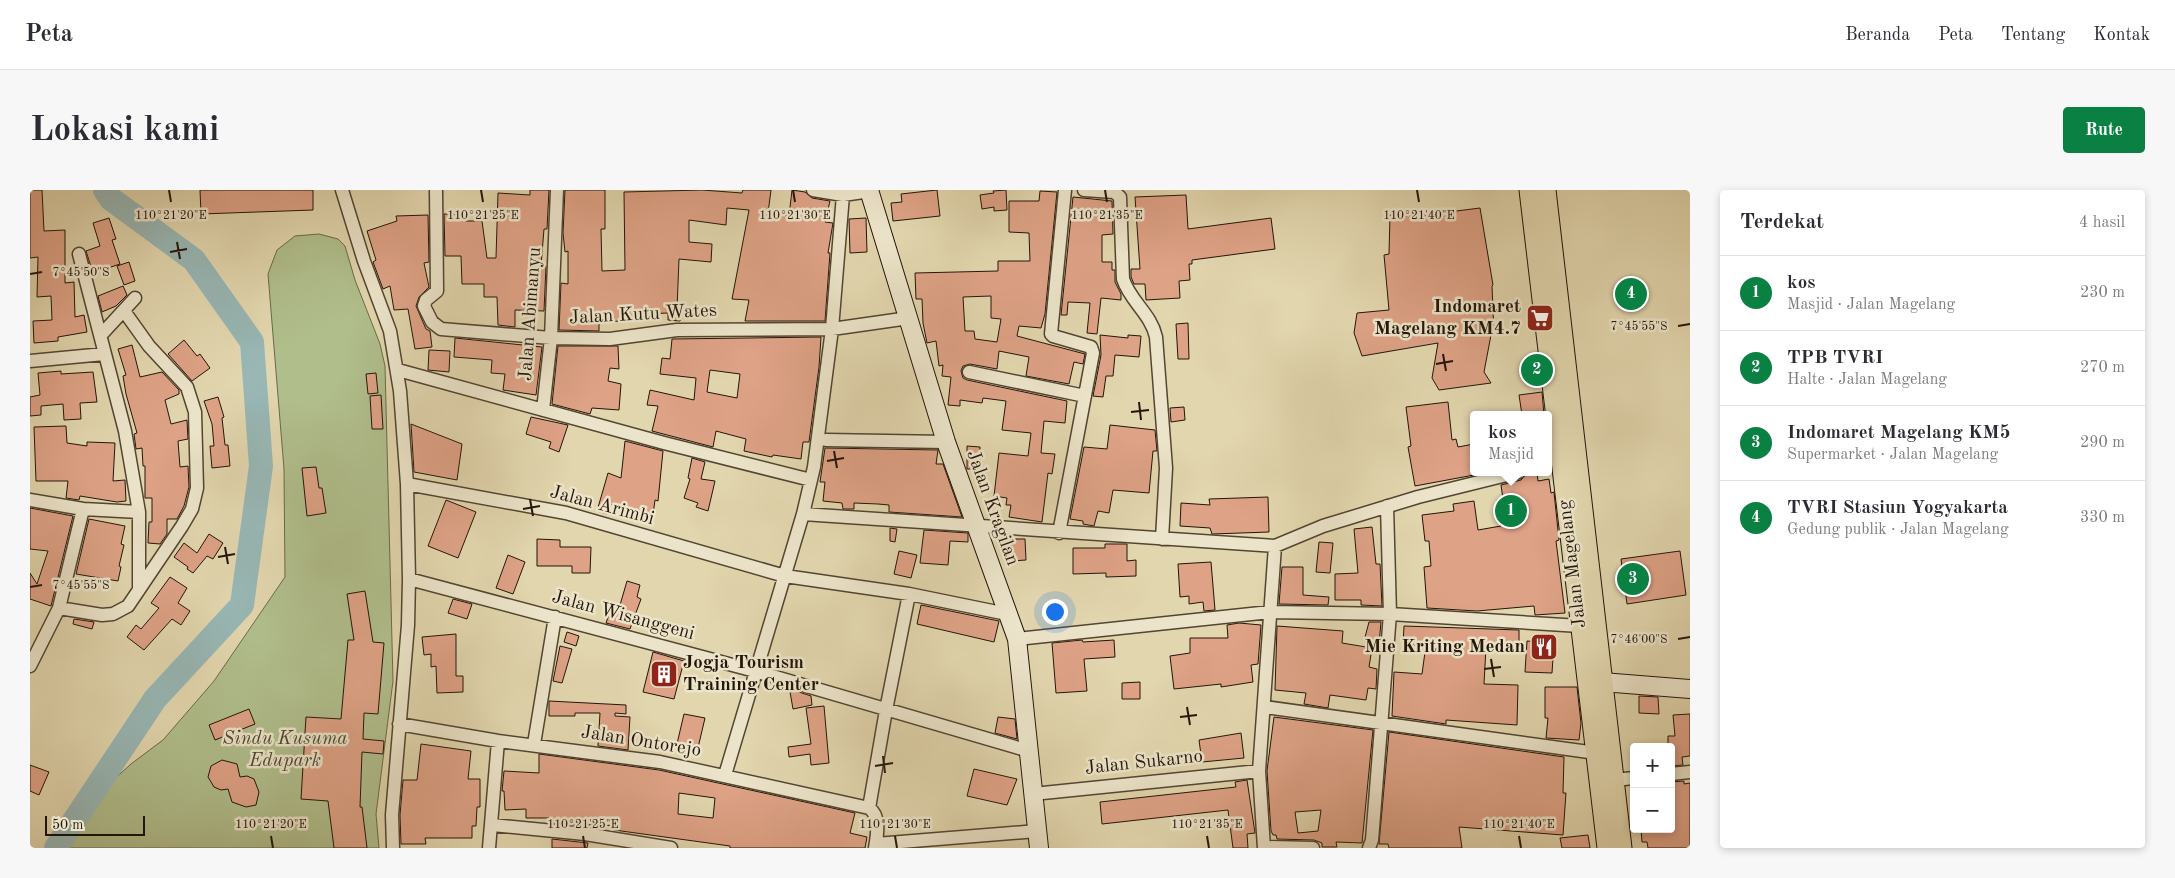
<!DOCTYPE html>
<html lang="id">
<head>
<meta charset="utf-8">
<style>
  :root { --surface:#fff; --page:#f7f7f7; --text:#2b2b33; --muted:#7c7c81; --line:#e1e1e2; --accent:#0b8043 }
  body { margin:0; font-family:"Old Standard TT",serif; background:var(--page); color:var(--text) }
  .controls { position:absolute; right:15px; bottom:15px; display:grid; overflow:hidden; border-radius:5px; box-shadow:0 2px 8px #0003 }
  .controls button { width:45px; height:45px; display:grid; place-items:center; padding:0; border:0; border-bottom:1px solid var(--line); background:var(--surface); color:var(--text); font:25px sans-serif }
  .scale { position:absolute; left:15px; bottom:12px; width:100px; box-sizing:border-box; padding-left:5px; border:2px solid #221509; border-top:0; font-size:14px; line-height:18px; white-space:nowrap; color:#221509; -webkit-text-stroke:4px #ece4ca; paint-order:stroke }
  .you { position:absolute; left:1024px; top:421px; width:18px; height:18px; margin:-12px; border:4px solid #fff; border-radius:50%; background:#1a73e8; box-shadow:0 0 0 8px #1a73e833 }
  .badge { display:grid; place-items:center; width:32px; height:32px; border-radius:50%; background:var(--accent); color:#fff; font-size:16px; font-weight:700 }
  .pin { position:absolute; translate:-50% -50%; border:2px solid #fff; box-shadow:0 1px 5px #0006 }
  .popup { position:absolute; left:1440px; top:221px; width:82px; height:65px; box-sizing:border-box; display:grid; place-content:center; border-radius:5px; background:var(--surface); filter:drop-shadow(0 1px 4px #0005); font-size:16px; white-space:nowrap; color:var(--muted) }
  .popup b { font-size:19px; color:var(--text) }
  .popup::after { content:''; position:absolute; left:50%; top:100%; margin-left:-10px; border:10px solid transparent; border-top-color:var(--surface) }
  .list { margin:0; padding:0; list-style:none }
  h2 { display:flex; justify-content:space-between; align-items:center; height:65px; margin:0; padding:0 20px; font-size:21px }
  h2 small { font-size:16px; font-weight:400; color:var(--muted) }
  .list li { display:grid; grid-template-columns:32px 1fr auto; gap:15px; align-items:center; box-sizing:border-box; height:75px; padding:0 20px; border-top:1px solid var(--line) }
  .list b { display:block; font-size:19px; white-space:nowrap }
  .list p { margin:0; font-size:16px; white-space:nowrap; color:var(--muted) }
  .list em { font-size:16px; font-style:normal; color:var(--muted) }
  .map { position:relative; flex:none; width:1660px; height:658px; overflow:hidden; border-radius:5px }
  header { display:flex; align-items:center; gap:30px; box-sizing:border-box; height:70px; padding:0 25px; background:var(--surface); border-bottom:1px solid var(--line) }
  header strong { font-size:24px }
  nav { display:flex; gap:28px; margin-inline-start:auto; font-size:18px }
  .intro { display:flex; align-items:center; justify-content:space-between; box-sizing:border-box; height:120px; padding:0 30px }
  h1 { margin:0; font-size:35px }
  .button { padding:12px 22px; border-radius:5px; background:var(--accent); color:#fff; font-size:18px; font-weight:700 }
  main { display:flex; gap:30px; padding:0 30px }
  aside { flex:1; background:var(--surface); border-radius:5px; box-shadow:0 2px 8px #0003 }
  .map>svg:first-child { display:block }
  .green { fill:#b0be8c; stroke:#696a4a }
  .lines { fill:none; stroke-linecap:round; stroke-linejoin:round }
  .river { stroke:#98b7b5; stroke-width:24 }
  .building { fill:#dea286; stroke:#221509; fill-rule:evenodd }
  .street-casing { stroke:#524532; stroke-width:15 }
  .secondary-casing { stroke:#221509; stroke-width:20 }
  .primary-casing { stroke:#221509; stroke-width:21 }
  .street { stroke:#ece4ca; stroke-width:12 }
  .secondary { stroke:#ece4ca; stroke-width:18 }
  .primary { stroke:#e2d6ae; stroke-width:19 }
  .ticks { fill:none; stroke:#221509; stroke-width:2 }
  .labels { text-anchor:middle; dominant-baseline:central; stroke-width:5; stroke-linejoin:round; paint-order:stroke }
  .poi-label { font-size:19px; font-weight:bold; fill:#221509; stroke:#ece4ca; text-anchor:end }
  .street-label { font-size:19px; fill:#221509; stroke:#ece4ca }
  .park-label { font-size:19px; font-style:italic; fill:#4d4830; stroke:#ece4ca }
  .ticks-label { font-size:12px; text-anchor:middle; fill:#221509; stroke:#ece4ca; stroke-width:5; stroke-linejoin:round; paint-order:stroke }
</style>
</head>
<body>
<header>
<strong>Peta</strong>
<nav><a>Beranda</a><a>Peta</a><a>Tentang</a><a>Kontak</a></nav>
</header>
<div class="intro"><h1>Lokasi kami</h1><a class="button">Rute</a></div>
<main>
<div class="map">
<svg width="1660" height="658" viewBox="0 0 1660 658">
  <rect width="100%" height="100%" fill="#e2d6ae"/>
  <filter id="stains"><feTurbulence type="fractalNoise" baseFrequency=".004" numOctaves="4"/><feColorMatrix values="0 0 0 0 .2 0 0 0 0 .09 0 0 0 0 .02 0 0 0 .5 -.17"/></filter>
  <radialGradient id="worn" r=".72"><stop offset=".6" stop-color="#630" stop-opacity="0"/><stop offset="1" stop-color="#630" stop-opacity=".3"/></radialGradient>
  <path class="green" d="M289,44L308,49L315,56L325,90L350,154L355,176L363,491L346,624L349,658H36L81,592L101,574L133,550L184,491L255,387L254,279L238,84L247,60L265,46Z"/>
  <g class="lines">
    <path class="river" d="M26,658L125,509L212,415L231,276L222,152L164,70L81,9L75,0"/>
  </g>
  <path class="building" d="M0,0H12L14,41L35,40V93L44,92L45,127L54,125L57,142L28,147V151L4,153L3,131L22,130L21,106L7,107L8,67L0,68Z
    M170,0H283V20L171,24Z
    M500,0H519L517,39H514L511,76H516L514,121L485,120V137L468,135L467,107H454V94H432L431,66H415L414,24H434L435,31H452L457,68H466L468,3L500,5Z
    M535,0H575V39H571L572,81L595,80L594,2L672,0L712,3L713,0H741L738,23L759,26L762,0L775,2L782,8L800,11L795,32L803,33L798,63H800L795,131H715L719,110L702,109L719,20L697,18L696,35L659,30V52L682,54L681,72L649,69L647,119H651L650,131L638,130V123L613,124L614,130L569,132V141L529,140L531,93L538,94V61L535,62L533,43Z
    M907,0L910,26L863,31L861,13L872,12L871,4Z
    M976,0L977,20L964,21V17L952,19L950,5L964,3L963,1Z
    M1010,1L1027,2L1015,124L1011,138L989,136L987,146L1055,164L1053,174L1044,172L1039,194L996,186L999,167L969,161L967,179L940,174L933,176L931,181L933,188L937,190L1037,211L1035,233L1014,231L1011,263L1025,264L1022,284L1018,283L1012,332L979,327L981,315H976L977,308L964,306L969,263L998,266L1001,243L972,240L976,211L953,208L952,213L930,210V216L918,215L921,187L912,186L913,175L909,176L906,151L897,153L893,133L892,109H886L885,83L968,81V71H1000L999,43L979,42V11H1009ZM961,106V128L971,129L967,152L945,149L944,141H935L933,107Z
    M1156,5L1158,39L1241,28L1245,59L1162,70V74H1159L1160,90L1149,91L1150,108L1116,110L1115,94H1104L1101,87V79H1110L1105,7Z
    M1043,7L1082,11L1083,44L1072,45V72H1082V80H1085V92L1091,104V110L1071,108L1067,144L1057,143L1060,113L1038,112L1037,125H1031Z
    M1450,18L1463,95L1462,96L1464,144L1461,145L1454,182L1461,193L1409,200L1402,188L1408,153L1332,166L1324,143L1327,123L1359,120L1354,65L1359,64L1360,25L1376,26L1390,22L1395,25Z
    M398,25L399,72L394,73L399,97L389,107L386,116L396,139L400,141L402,157L385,159L378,119L364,120L360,96L353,99L343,72L346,70L337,41L367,31L366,26Z
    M79,28L86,49L82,50L90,74L63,83L56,61L70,56L63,33Z
    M836,28L837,62L820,63L819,29Z
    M99,72L105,91L94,95L87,76Z
    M93,96L97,105L86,116L72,122L68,106Z
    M1158,133L1159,169H1148L1146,134Z
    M1070,145L1098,148V145L1111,146L1109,167L1085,165L1083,186H1076L1073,207L1063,206L1071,165Z
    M791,147L789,177L779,252H773L771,269L743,265L742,267L714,261L716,249L686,241L683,257L622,241L628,216L617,215L620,200L664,210L666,188L630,184L632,168L640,169L642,149ZM680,180L710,184L707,208L677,202Z
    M425,148L512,157L506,205L473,200L475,184L461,183L462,170L424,167Z
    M154,150L167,166L170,164L180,178L162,191L138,164Z
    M102,155L110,187L132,182L149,200V204L135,210L141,234L157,230L158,249L148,251L150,277L158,276L159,297L154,316L147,329H137V344L130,354L118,353L119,332H122V308H115V276H113L112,258L106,259L104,244L107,243L96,204L93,186L96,185L88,159Z
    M528,156H588L589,179L580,178L578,191L591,194L589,220L562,218L560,224L522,214Z
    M399,160L420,161L419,182L398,180Z
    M31,181V184L63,182L67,212L50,213L51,229L34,230L33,214L11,216V225L0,226V207L10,205L8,183Z
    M346,183L348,203L338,204L336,184Z
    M1512,202L1514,225H1492L1489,205Z
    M351,205L353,239H342L340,206Z
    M188,207L194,227L192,228L195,255H198L200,276L182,278L180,256H184L182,234L174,211Z
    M1418,212L1422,250L1426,249L1428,257L1444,254V285L1385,296L1378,257L1381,256L1376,217Z
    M1154,217L1155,230L1141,232L1140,218Z
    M501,227L538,235L529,262L519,258L521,252L496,244Z
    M381,234L432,254L427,290L384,282Z
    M1080,235L1125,240L1127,261H1123L1119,303L1083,300L1079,323L1068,321L1064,336L1053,334V331L1040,329L1054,257L1077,259Z
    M36,236L37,253L57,256V252L85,253L83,291L95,290L96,311L87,312L50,306L49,310L36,308L38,291H6L4,237Z
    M595,251L633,261L628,311L625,310L622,332L608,331L609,327L580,314L577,324L567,321L578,283L591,288Z
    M937,256L950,257V279H937Z
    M795,258L908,260L906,274H913L932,327L859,322V315L848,314L824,313V319H813L812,313L793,311L795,292H790Z
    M662,268L675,272L671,289L685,291L678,321L666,317L668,313L654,308L660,289L658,288Z
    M286,277L289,298H292L296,323L277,326L272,278Z
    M1497,282H1507L1508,291L1519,289L1521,303L1524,302L1529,350L1526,351L1535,423L1505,425L1504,416L1447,421L1397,418L1394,377L1401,376L1399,351H1395L1392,325L1424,321L1423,314L1444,311L1448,340L1471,336L1467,310L1473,309L1471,295L1491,290Z
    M1238,307L1239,342L1182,344L1180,338L1150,336L1151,313L1180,315L1179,309Z
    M416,310L446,322L428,368L398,356Z
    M0,318L43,326L21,416L0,409V383L7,394L18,361L0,359Z
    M59,329L95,336L91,354L94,355L89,376L91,377L88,391L46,384Z
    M1342,337L1346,374H1350L1352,416L1331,415V410H1305V384L1328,383L1324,339Z
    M860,338L867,339L865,352L860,351Z
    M894,340L938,343V352L920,351L918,375L890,373Z
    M179,344L193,353L183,369L177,366L163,383L157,379L158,377L144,367L154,353L167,363Z
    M507,349L530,350V357H561L560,383H542V376H507Z
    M981,349H995L996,370L982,371Z
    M1289,352L1303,353L1300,383L1286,382Z
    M1075,354H1097V371L1106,370V386L1076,387V383L1043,384V358H1075Z
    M869,361L887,365L881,388L864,384Z
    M1650,361L1656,405L1597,414L1591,369Z
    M478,365L495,372L483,404L466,398Z
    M1181,372L1185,420L1174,421L1173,412L1159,414V406L1150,407L1148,374Z
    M1252,377H1273V405L1299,407L1298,415L1249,414Z
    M140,387L157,398L148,413L160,421L151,435L142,429L114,460L97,447L106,435L111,439L129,418L121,413Z
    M597,391L610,395L607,407L611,409L600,439L576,433L583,413L590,415Z
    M335,401L343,452L354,453L348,524L334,523L333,549L354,551L353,564L332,562L330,617H332L337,658H304L298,611L271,609L276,527L311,529L318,450H324L317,404Z
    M423,409L442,414L437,429L418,423Z
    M891,415L969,431L964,452L887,434Z
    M44,429L64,432L62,439L43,434Z
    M1339,432H1351L1349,454L1334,451Z
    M1209,433L1231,435L1228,474L1221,475L1223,492L1191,497V494L1144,499L1140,466L1160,463V448H1198L1197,435Z
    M1247,436L1313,441L1312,453L1342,458L1339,477L1347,479L1346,499L1338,498L1336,510L1300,505L1298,518L1274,514L1276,503L1245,500Z
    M1374,436L1489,440V457H1456L1454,494L1488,495L1487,535L1416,530V534L1362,526L1364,482L1392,484L1395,462H1388V455H1373Z
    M537,442L549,446L546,456L534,452Z
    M426,444V486H433V502L407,503L406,476L401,477V464L394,465L392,447Z
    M1052,450L1053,452L1084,450L1085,467L1054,469L1057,501L1026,503L1022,453Z
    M1497,451L1524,453L1522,483L1495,482Z
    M530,456L542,459L532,493L523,491Z
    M623,462L654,471L644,509L613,502Z
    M1110,492V509H1092V493Z
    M1515,497H1547L1551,533L1549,550L1516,548L1518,528H1515Z
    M766,501L781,506L782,515L763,519L760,502Z
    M1609,506L1628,507L1629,524L1609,523Z
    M519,511L596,515V524L585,523V526L600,527L598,560L568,556L570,523H545V526H519Z
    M794,516L799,573L781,575L780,564L759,567L758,557L781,554L776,518Z
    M219,519L225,534L185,550L179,535Z
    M654,524L675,528L667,562L646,558Z
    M1660,524V566L1652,567L1653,575L1641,576V557H1638V546H1645L1643,525Z
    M968,527L985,529L987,549L965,543Z
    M1244,527L1343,540L1332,653L1306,652L1307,657H1292V653L1284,650L1247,649L1246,645H1243L1241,641L1237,581ZM1291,620L1288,641L1268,643L1265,622Z
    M1359,542L1534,567L1533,603H1536L1533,645L1429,637L1432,658H1359L1358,654H1349Z
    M1211,543L1214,568L1172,572L1169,550Z
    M391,554L441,561L438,589H450V617H447L446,636H442V648H395L396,654H371L370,625L373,590H387Z
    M509,564L629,580L825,623L820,643L837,647L835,658H700V656L584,640V636L559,634V636L523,633V628H496V619L475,620L474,601H472L474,581L509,583ZM649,603L685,608L683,628L648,624Z
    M192,570L207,574L210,587L217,586L224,589L229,602L226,615L216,617L202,612L198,599L191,600L184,597L178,587L181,576Z
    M0,575L19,582L9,605L0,601Z
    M944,579L987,589L977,615L937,606Z
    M1217,590L1225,643L1217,644L1218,658H1203L1198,620L1072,634L1070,612L1206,597L1205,592Z
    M1654,591V594L1660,593V658H1618L1617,652H1612L1611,639H1641V592Z
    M1558,645L1560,658H1532L1530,648Z
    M522,649L558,653L557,658H522Z"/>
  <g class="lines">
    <g class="street-casing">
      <path id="street" d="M312,0L334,71L360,141L370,201L377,294L379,389L378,435L362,625L363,658
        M406,0L407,101L396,110L394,116L402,132L411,139L521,148L580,149L647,140L802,139L879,128
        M783,0L813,5L840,1
        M1054,0L1084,2L1090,7L1093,89C1100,111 1121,124 1126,147L1136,278L1132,349
        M49,64L95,241L109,322V400
        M94,121L119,156L157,197L165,222L167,298L162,319L152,336L98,416L83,424L72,425L29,418L53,319L109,322
        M71,145L105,108
        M0,171L74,164
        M368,180L634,253L781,290
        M939,182L1055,206
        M513,220L521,148L527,0
        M796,250L916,252
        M377,294L536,323L755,386L879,404L977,424
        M0,310L53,319
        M773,324L1245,356L1293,336L1388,307L1489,282
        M1029,343L1063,163L1061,157L1023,146L1021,144L1035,0
        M379,389L725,481L999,561
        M987,449L1240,422L1360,424L1550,436
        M0,476L29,418
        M1235,517L1566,563
        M369,534L468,551L630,572L839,618C851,626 847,646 845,658
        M504,554L525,427
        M1641,584L1660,582
        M695,585L773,324L784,277L802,139L813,5
        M1584,590L1604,588
        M1003,604L1229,581
        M839,618L856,520L879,404
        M462,635L555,644L641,658
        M846,654L1007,641
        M1234,657L1283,658
        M459,658L468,551
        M1234,658L1229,581L1245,356
        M1339,658L1342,650L1360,424L1357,316"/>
    </g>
    <g class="secondary-casing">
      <path id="secondary" d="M839,0L916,252L987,449L1009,658
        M1572,492L1660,499"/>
    </g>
    <g class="primary-casing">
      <path id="primary" d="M1499,0L1577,658
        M1516,0L1592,658"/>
    </g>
    <use href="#street" class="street"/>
    <use href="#secondary" class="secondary"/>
    <use href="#primary" class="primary"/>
  </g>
  <path class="ticks" d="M139,0L141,12M451,0L453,12M763,0L765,12M1075,0L1077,12M1387,0L1389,12M147,52L150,69M140,62L157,59M0,84L12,82M1648,136L1660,134M1413,164L1416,181M1406,174L1423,171M1109,212L1111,230M1101,222L1119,220M804,261L807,278M797,271L814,268M500,309L503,326M493,319L510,316M195,357L198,374M188,367L205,364M0,397L12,395M1648,449L1660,447M1461,469L1464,487M1454,479L1471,477M1157,517L1160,535M1150,527L1167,525M853,566L855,583M845,576L863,573M241,646L243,658M553,646L555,658M865,646L867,658M1177,646L1179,658M1489,646L1491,658"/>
  <defs>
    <g id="supermarket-square" transform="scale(1.4375)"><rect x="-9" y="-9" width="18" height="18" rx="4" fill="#8f2418" stroke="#ece4ca"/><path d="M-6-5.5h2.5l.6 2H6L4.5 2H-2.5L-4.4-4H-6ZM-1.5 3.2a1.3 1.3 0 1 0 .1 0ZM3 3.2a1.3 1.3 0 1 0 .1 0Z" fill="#fff"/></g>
    <g id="restaurant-square" transform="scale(1.4375)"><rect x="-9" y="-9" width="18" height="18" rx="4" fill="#8f2418" stroke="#ece4ca"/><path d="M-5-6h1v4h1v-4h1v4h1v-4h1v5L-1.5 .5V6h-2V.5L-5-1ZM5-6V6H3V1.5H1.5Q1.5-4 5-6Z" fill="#fff"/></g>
    <g id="building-square" transform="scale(1.4375)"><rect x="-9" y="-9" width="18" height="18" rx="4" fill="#8f2418" stroke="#ece4ca"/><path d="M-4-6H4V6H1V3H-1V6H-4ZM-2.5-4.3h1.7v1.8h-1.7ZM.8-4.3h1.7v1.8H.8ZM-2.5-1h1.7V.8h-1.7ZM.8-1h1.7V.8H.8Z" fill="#fff"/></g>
  </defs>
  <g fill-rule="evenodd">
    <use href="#supermarket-square" x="1510" y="128"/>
    <use href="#restaurant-square" x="1514" y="457"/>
    <use href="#building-square" x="634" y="484"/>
  </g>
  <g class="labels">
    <g class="poi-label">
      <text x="1491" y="117">Indomaret<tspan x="1491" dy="22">Magelang KM4.7</tspan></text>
      <text x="1495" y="457">Mie Kriting Medan</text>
      <text x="653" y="473" text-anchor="start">Jogja Tourism<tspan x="653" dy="22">Training Center</tspan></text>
    </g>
    <g class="street-label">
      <text transform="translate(501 124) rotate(-86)">Jalan Abimanyu</text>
      <text transform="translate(613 125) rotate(-3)">Jalan Kutu Wates</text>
      <text transform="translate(572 316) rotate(15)">Jalan Arimbi</text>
      <text transform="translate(962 318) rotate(70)">Jalan Kragilan</text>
      <text transform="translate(1543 374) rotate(-97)">Jalan Magelang</text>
      <text transform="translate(593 426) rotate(15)">Jalan Wisanggeni</text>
      <text transform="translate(611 552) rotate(9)">Jalan Ontorejo</text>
      <text transform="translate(1114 573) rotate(-6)">Jalan Sukarno</text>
    </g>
    <g class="park-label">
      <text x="255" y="549">Sindu Kusuma<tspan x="255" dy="22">Edupark</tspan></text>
    </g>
  </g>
  <g class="ticks-label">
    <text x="1389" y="29">110°21'40"E</text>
    <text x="141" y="29">110°21'20"E</text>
    <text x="453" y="29">110°21'25"E</text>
    <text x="765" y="29">110°21'30"E</text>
    <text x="1077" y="29">110°21'35"E</text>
    <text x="51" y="86">7°45'50"S</text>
    <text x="1609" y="140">7°45'55"S</text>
    <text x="51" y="399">7°45'55"S</text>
    <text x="1609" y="453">7°46'00"S</text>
    <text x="241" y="638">110°21'20"E</text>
    <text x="553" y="638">110°21'25"E</text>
    <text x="865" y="638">110°21'30"E</text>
    <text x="1177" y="638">110°21'35"E</text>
    <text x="1489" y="638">110°21'40"E</text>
  </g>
  <rect width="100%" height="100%" filter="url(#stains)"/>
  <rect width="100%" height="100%" fill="url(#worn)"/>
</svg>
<div class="controls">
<button>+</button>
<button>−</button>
</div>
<div class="scale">50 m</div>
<div class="you"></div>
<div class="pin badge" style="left:1481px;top:321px">1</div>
<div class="popup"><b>kos</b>Masjid</div>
<div class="pin badge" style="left:1507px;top:180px">2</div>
<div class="pin badge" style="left:1603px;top:389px">3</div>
<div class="pin badge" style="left:1601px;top:104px">4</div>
</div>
<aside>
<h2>Terdekat<small>4 hasil</small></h2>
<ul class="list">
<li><span class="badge">1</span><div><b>kos</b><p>Masjid · Jalan Magelang</p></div><em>230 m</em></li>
<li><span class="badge">2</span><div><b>TPB TVRI</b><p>Halte · Jalan Magelang</p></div><em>270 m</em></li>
<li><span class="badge">3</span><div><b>Indomaret Magelang KM5</b><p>Supermarket · Jalan Magelang</p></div><em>290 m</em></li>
<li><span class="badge">4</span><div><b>TVRI Stasiun Yogyakarta</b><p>Gedung publik · Jalan Magelang</p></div><em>330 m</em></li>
</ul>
</aside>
</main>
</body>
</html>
